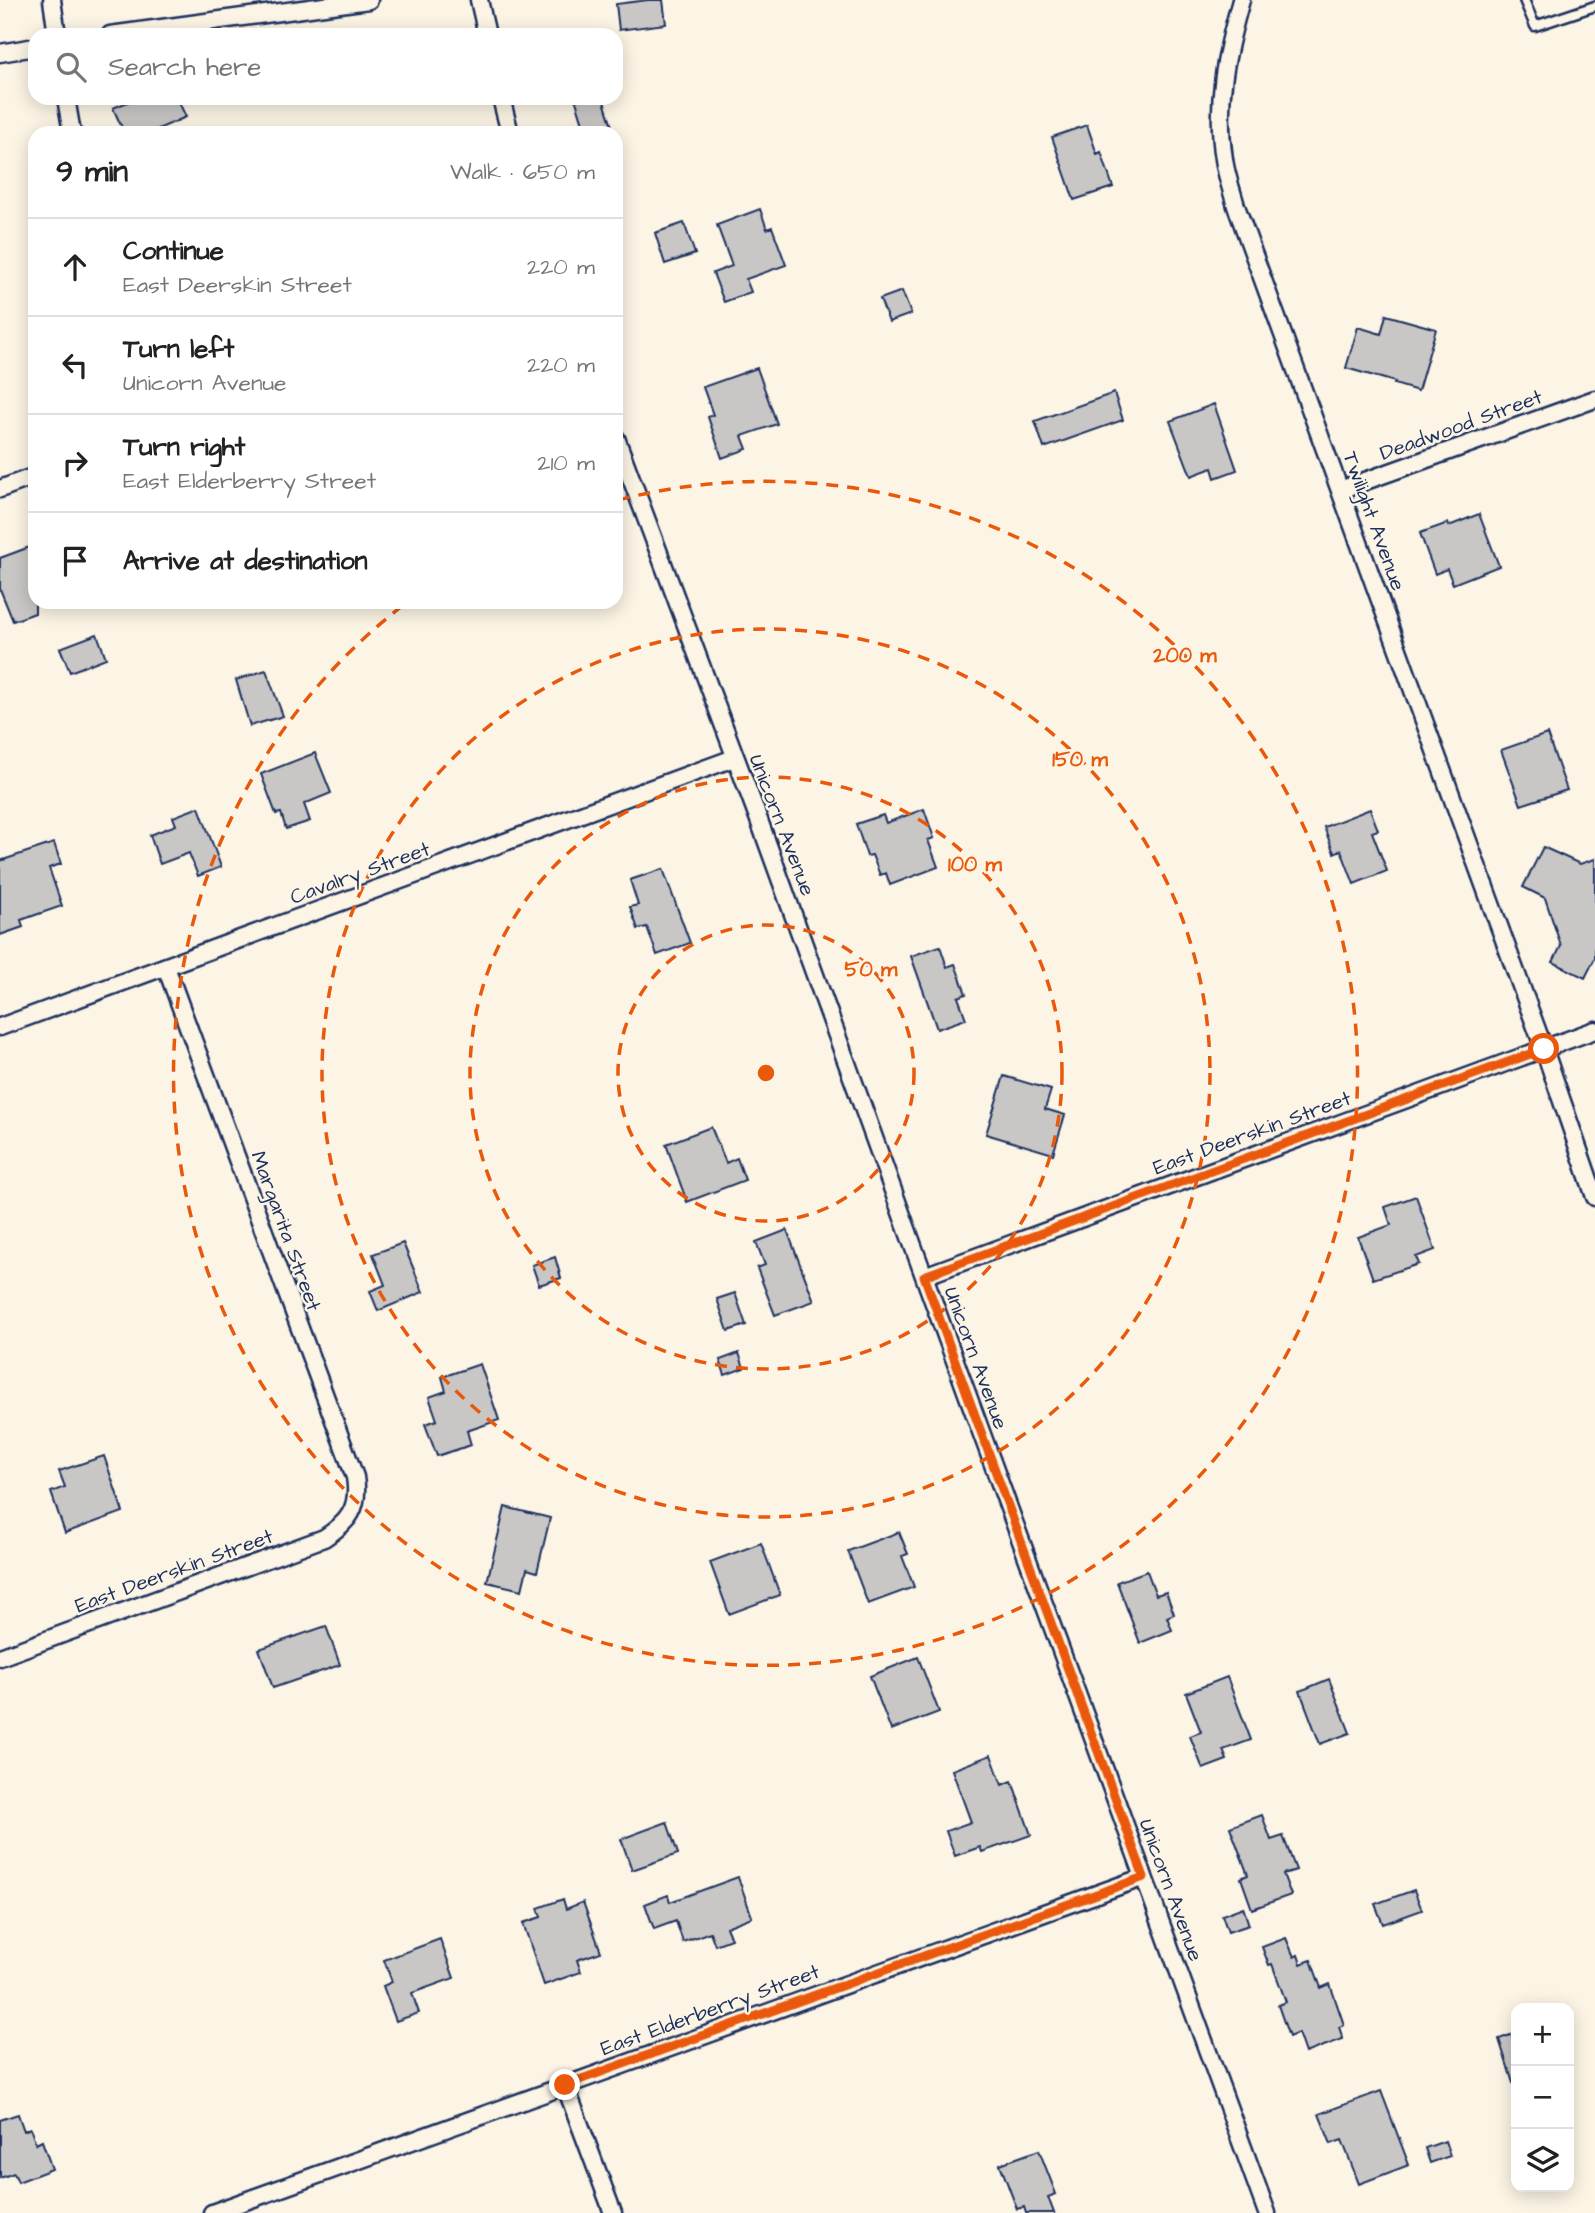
<!DOCTYPE html>
<html lang="en">
<head>
<meta charset="utf-8">
<style>
  :root { --surface:#fff; --page:#f2f2f2; --text:#222; --muted:#767676; --line:#e0e0e0 }
  body { margin:0; font-family:"Architects Daughter",sans-serif; background:var(--page); color:var(--text) }
  .controls { position:absolute; right:21px; bottom:21px; display:grid; overflow:hidden; border-radius:14px; box-shadow:0 4px 18px #0003 }
  .controls button { width:63px; height:63px; display:grid; place-items:center; padding:0; border:0; border-bottom:2px solid var(--line); background:var(--surface); color:var(--text); font:35px sans-serif }
  .stop { position:absolute; width:21px; height:21px; margin:-16px; border:5px solid #ea580c; border-radius:50%; background:#fff }
  .stop.end { background:#ea580c; border-color:#fff; box-shadow:0 2px 7px #0008 }
  .list { margin:0; padding:0; list-style:none }
  h2 { display:flex; justify-content:space-between; align-items:center; height:91px; margin:0; padding:0 28px; font-size:30px }
  h2 small { font-size:23px; font-weight:400; color:var(--muted) }
  .list li { display:grid; grid-template-columns:46px 1fr auto; gap:21px; align-items:center; box-sizing:border-box; height:98px; padding:0 28px; border-top:2px solid var(--line) }
  .list b { display:block; font-size:26px; white-space:nowrap }
  .list p { margin:0; font-size:23px; white-space:nowrap; color:var(--muted) }
  .list em { font-size:23px; font-style:normal; color:var(--muted) }
  .icon { flex:none; width:38px; height:38px; fill:none; stroke:currentColor; stroke-width:2; stroke-linecap:round; stroke-linejoin:round }
  .map { position:relative; flex:none; width:1595px; height:2213px; overflow:hidden }
  .search { position:absolute; background:var(--surface); box-shadow:0 4px 18px #0003; left:28px; top:28px; width:595px; height:77px; display:flex; align-items:center; gap:18px; box-sizing:border-box; padding:0 24px; border-radius:21px; color:var(--muted); font-size:26px }
  .panel { position:absolute; background:var(--surface); box-shadow:0 4px 18px #0003; left:28px; top:126px; width:595px; height:483px; border-radius:21px }
  .map>svg:first-child { display:block }
  .building { fill:#c8c7c6; stroke:#1b2f5e; stroke-width:2 }
  .lines { fill:none; stroke-linecap:round; stroke-linejoin:round }
  .lane-casing { stroke:#1b2f5e; stroke-width:13 }
  .street-casing { stroke:#1b2f5e; stroke-width:21 }
  .lane { stroke:#fcf5e5; stroke-width:8 }
  .street { stroke:#fcf5e5; stroke-width:16 }
  .route { stroke:#ea580c; stroke-width:9 }
  .ring { fill:none; stroke:#e8590c; stroke-width:3.5; stroke-dasharray:12 9 }
  .labels { text-anchor:middle; dominant-baseline:central; stroke-width:5; stroke-linejoin:round; paint-order:stroke }
  .street-label { font-size:21px; fill:#1b2f5e; stroke:#fcf5e5 }
  .centre { fill:#e8590c; stroke:#fcf5e5; stroke-width:3.5 }
  .ring-label { font-size:21px; text-anchor:middle; font-weight:bold; fill:#e8590c; stroke:#fcf5e5; stroke-width:5; stroke-linejoin:round; paint-order:stroke }
</style>
</head>
<body>
<div class="map">
<svg width="1595" height="2213" viewBox="0 0 1595 2213">
  <rect width="100%" height="100%" fill="#fcf5e5"/>
  <filter id="ink" filterUnits="userSpaceOnUse"><feTurbulence type="fractalNoise" baseFrequency=".0143" numOctaves="2"/><feDisplacementMap in="SourceGraphic" scale="14" xChannelSelector="R" yChannelSelector="G"/><feConvolveMatrix kernelMatrix="1 2 1 2 8 2 1 2 1" color-interpolation-filters="sRGB"/></filter>
  <g filter="url(#ink)">
    <path class="building" d="M648,0H663L666,24L619,30L616,4Z
      M137,98H177L186,117L149,133H132L129,128L123,130L113,108Z
      M575,98H603L614,133H586Z
      M1087,125L1097,154L1101,152L1113,187L1074,200L1052,137Z
      M760,209L767,229L772,227L786,265L746,279L751,292L724,302L713,273L732,266L717,225Z
      M684,223L695,254L665,264L655,233Z
      M902,291L911,314L889,322L880,299Z
      M1386,315L1436,329L1418,391L1394,384L1395,382L1346,368L1358,327L1381,334Z
      M757,368L777,424L742,436L747,449L722,458L708,417L713,415L703,387Z
      M1114,393L1123,420L1044,448L1035,421Z
      M1214,404L1237,470L1215,478L1212,468L1191,476L1170,421Z
      M1479,514L1499,566L1453,584L1447,569L1435,574L1420,533L1448,523L1449,526Z
      M35,545V613L13,621L0,589V558Z
      M97,634L106,658L70,672L60,648Z
      M266,670L283,716L250,726L236,680Z
      M1547,734L1567,790L1521,805L1501,750Z
      M315,753L331,793L304,804L310,821L286,829L281,813L276,814L261,774Z
      M199,807L221,867L198,876L189,853L160,864L150,835L176,825L173,817Z
      M924,809L934,838L928,840L938,867L890,885L886,873L880,875L872,855L867,856L856,824L883,815L886,823Z
      M1370,809L1378,830L1372,832L1387,871L1354,884L1341,850L1334,853L1324,827Z
      M54,843L61,864L49,868L62,906L21,920L23,927L0,935V861Z
      M1543,847L1580,864L1595,859V958L1585,978L1553,962L1561,946L1545,898L1523,887Z
      M663,869L690,943L657,955L647,927L638,929L630,907L638,905L630,880Z
      M940,946L947,967L955,964L966,994L958,997L966,1019L937,1029L911,956Z
      M1004,1076L1051,1090L1045,1109L1065,1115L1053,1154L986,1134Z
      M711,1127L726,1163L737,1158L745,1180L687,1202L666,1144Z
      M1416,1196L1435,1250L1416,1257L1419,1264L1373,1279L1358,1237L1391,1225L1385,1207Z
      M787,1230L814,1301L775,1315L757,1268L765,1265L756,1242Z
      M403,1243L423,1292L378,1311L370,1291L385,1285L373,1254Z
      M555,1257L561,1278L539,1285L532,1265Z
      M735,1293L746,1325L728,1331L717,1299Z
      M739,1353L744,1368L725,1375L720,1360Z
      M480,1364L499,1420L467,1431L471,1445L437,1456L425,1424L437,1420L429,1397L446,1391L442,1377Z
      M104,1456L123,1512L65,1533L51,1492L65,1487L59,1471Z
      M505,1507L550,1518L537,1572L527,1569L522,1590L487,1582Z
      M899,1532L908,1554L902,1556L914,1587L868,1604L848,1551Z
      M761,1543L780,1595L729,1614L710,1562Z
      M1147,1571L1156,1595L1166,1592L1174,1614L1167,1617L1172,1630L1140,1643L1117,1582Z
      M326,1626L340,1665L273,1688L259,1649Z
      M918,1657L939,1712L891,1730L870,1676Z
      M1227,1677L1251,1740L1223,1750L1227,1760L1203,1769L1190,1736L1201,1732L1186,1693Z
      M1329,1679L1350,1733L1320,1744L1300,1691Z
      M991,1755L1002,1785L1012,1781L1031,1835L982,1852L980,1847L955,1856L946,1831L971,1822L952,1770Z
      M1262,1815L1271,1840L1283,1836L1296,1870L1283,1874L1291,1895L1252,1909L1241,1878L1248,1875L1230,1827Z
      M667,1822L678,1854L632,1870L621,1839Z
      M738,1877L752,1917L726,1927L731,1939L715,1945L710,1932L683,1942L676,1921L654,1929L645,1904L668,1895L670,1902Z
      M1414,1890L1422,1910L1383,1924L1375,1904Z
      M563,1899L566,1909L583,1902L601,1952L577,1960L581,1972L544,1985L523,1923L541,1917L538,1908Z
      M1243,1907L1249,1925L1228,1932L1222,1915Z
      M1286,1938L1294,1957L1298,1955L1301,1964L1311,1960L1321,1988L1330,1984L1344,2025L1339,2027L1343,2039L1305,2053L1298,2033L1289,2037L1278,2005L1286,2002L1272,1964L1269,1965L1262,1947Z
      M440,1939L454,1978L412,1993L419,2013L396,2021L383,1986L392,1982L384,1960Z
      M1516,2033V2082L1513,2083L1499,2039Z
      M1381,2091L1409,2165L1359,2184L1342,2140L1331,2144L1319,2114Z
      M18,2114L24,2131L30,2128L36,2144L42,2141L52,2169L18,2182L14,2173L0,2178V2120Z
      M1445,2141L1450,2156L1430,2163L1425,2148Z
      M1039,2150L1056,2194L1048,2197L1054,2213H1026L1024,2207L1017,2209L1000,2164Z"/>
    <g class="lines">
      <g class="lane-casing">
        <path id="lane" d="M1524,0L1535,26L1595,6"/>
      </g>
      <g class="street-casing">
        <path id="street" d="M52,0L57,35
          M479,0L487,35
          M1241,0C1226,53 1215,104 1224,159C1226,175 1232,191 1236,206L1544,1049L1595,1197
          M110,35L369,0
          M0,53L35,47
          M66,98L72,133
          M501,98L510,133
          M616,438L756,812L924,1276L1267,2213
          M0,489L35,476
          M1340,490L1595,399
          M0,1027L734,758
          M924,1276L1595,1030
          M0,1657L324,1538C349,1522 360,1508 355,1477L166,967
          M565,2085L613,2213
          M212,2213L1144,1877"/>
      </g>
      <use href="#lane" class="lane"/>
      <use href="#street" class="street"/>
    </g>
  </g>
  <g class="lines" filter="url(#ink)">
    <path class="route" d="M565,2085L1144,1877L924,1276L1544,1049"/>
  </g>
  <g class="ring">
    <circle cx="766" cy="1073" r="148"/>
    <circle cx="766" cy="1073" r="296"/>
    <circle cx="766" cy="1073" r="444"/>
    <path d="M618 500A592 592 0 1 1 406 603"/>
  </g>
  <g class="labels">
    <g class="street-label">
      <text transform="translate(1461 425) rotate(-20)">Deadwood Street</text>
      <text transform="translate(1374 521) rotate(70)">Twilight Avenue</text>
      <text transform="translate(782 825) rotate(69)">Unicorn Avenue</text>
      <text transform="translate(360 873) rotate(-20)">Cavalry Street</text>
      <text transform="translate(1252 1133) rotate(-20)">East Deerskin Street</text>
      <text transform="translate(286 1231) rotate(70)">Margarita Street</text>
      <text transform="translate(976 1358) rotate(70)">Unicorn Avenue</text>
      <text transform="translate(174 1571) rotate(-20)">East Deerskin Street</text>
      <text transform="translate(1171 1890) rotate(70)">Unicorn Avenue</text>
      <text transform="translate(710 2010) rotate(-20)">East Elderberry Street</text>
    </g>
  </g>
  <circle cx="766" cy="1073" r="10" class="centre"/>
  <g class="ring-label">
    <text x="1185" y="662">200 m</text>
    <text x="1080" y="766">150 m</text>
    <text x="975" y="871">100 m</text>
    <text x="871" y="976">50 m</text>
  </g>
</svg>
<div class="controls">
<button>+</button>
<button>−</button>
<button><svg class="icon" aria-label="layers" viewBox="0 0 24 24"><path d="M12 4l9 5-9 5-9-5zM3 14l9 5 9-5"/></svg></button>
</div>
<div class="stop" style="left:1544px;top:1049px"></div>
<div class="stop end" style="left:565px;top:2085px"></div>
<div class="search"><svg class="icon" aria-label="search" viewBox="0 0 24 24"><circle cx="10" cy="10" r="6"/><path d="M15 15l6 6"/></svg>Search here</div>
<section class="panel">
<h2>9 min<small>Walk · 650 m</small></h2>
<ul class="list">
<li><svg class="icon" aria-label="ahead" viewBox="0 0 24 24"><path d="M12 20V5M6 11l6-6 6 6"/></svg><div><b>Continue</b><p>East Deerskin Street</p></div><em>220 m</em></li>
<li><svg class="icon" aria-label="left" viewBox="0 0 24 24"><path d="M17 20v-9H6M10 6l-5 5 5 5"/></svg><div><b>Turn left</b><p>Unicorn Avenue</p></div><em>220 m</em></li>
<li><svg class="icon" aria-label="right" viewBox="0 0 24 24"><path d="M7 20v-9h11M14 6l5 5-5 5"/></svg><div><b>Turn right</b><p>East Elderberry Street</p></div><em>210 m</em></li>
<li><svg class="icon" aria-label="arrive" viewBox="0 0 24 24"><path d="M6 21V4h12l-3 4 3 4H6"/></svg><div><b>Arrive at destination</b></div></li>
</ul>
</section>
</div>
</body>
</html>
